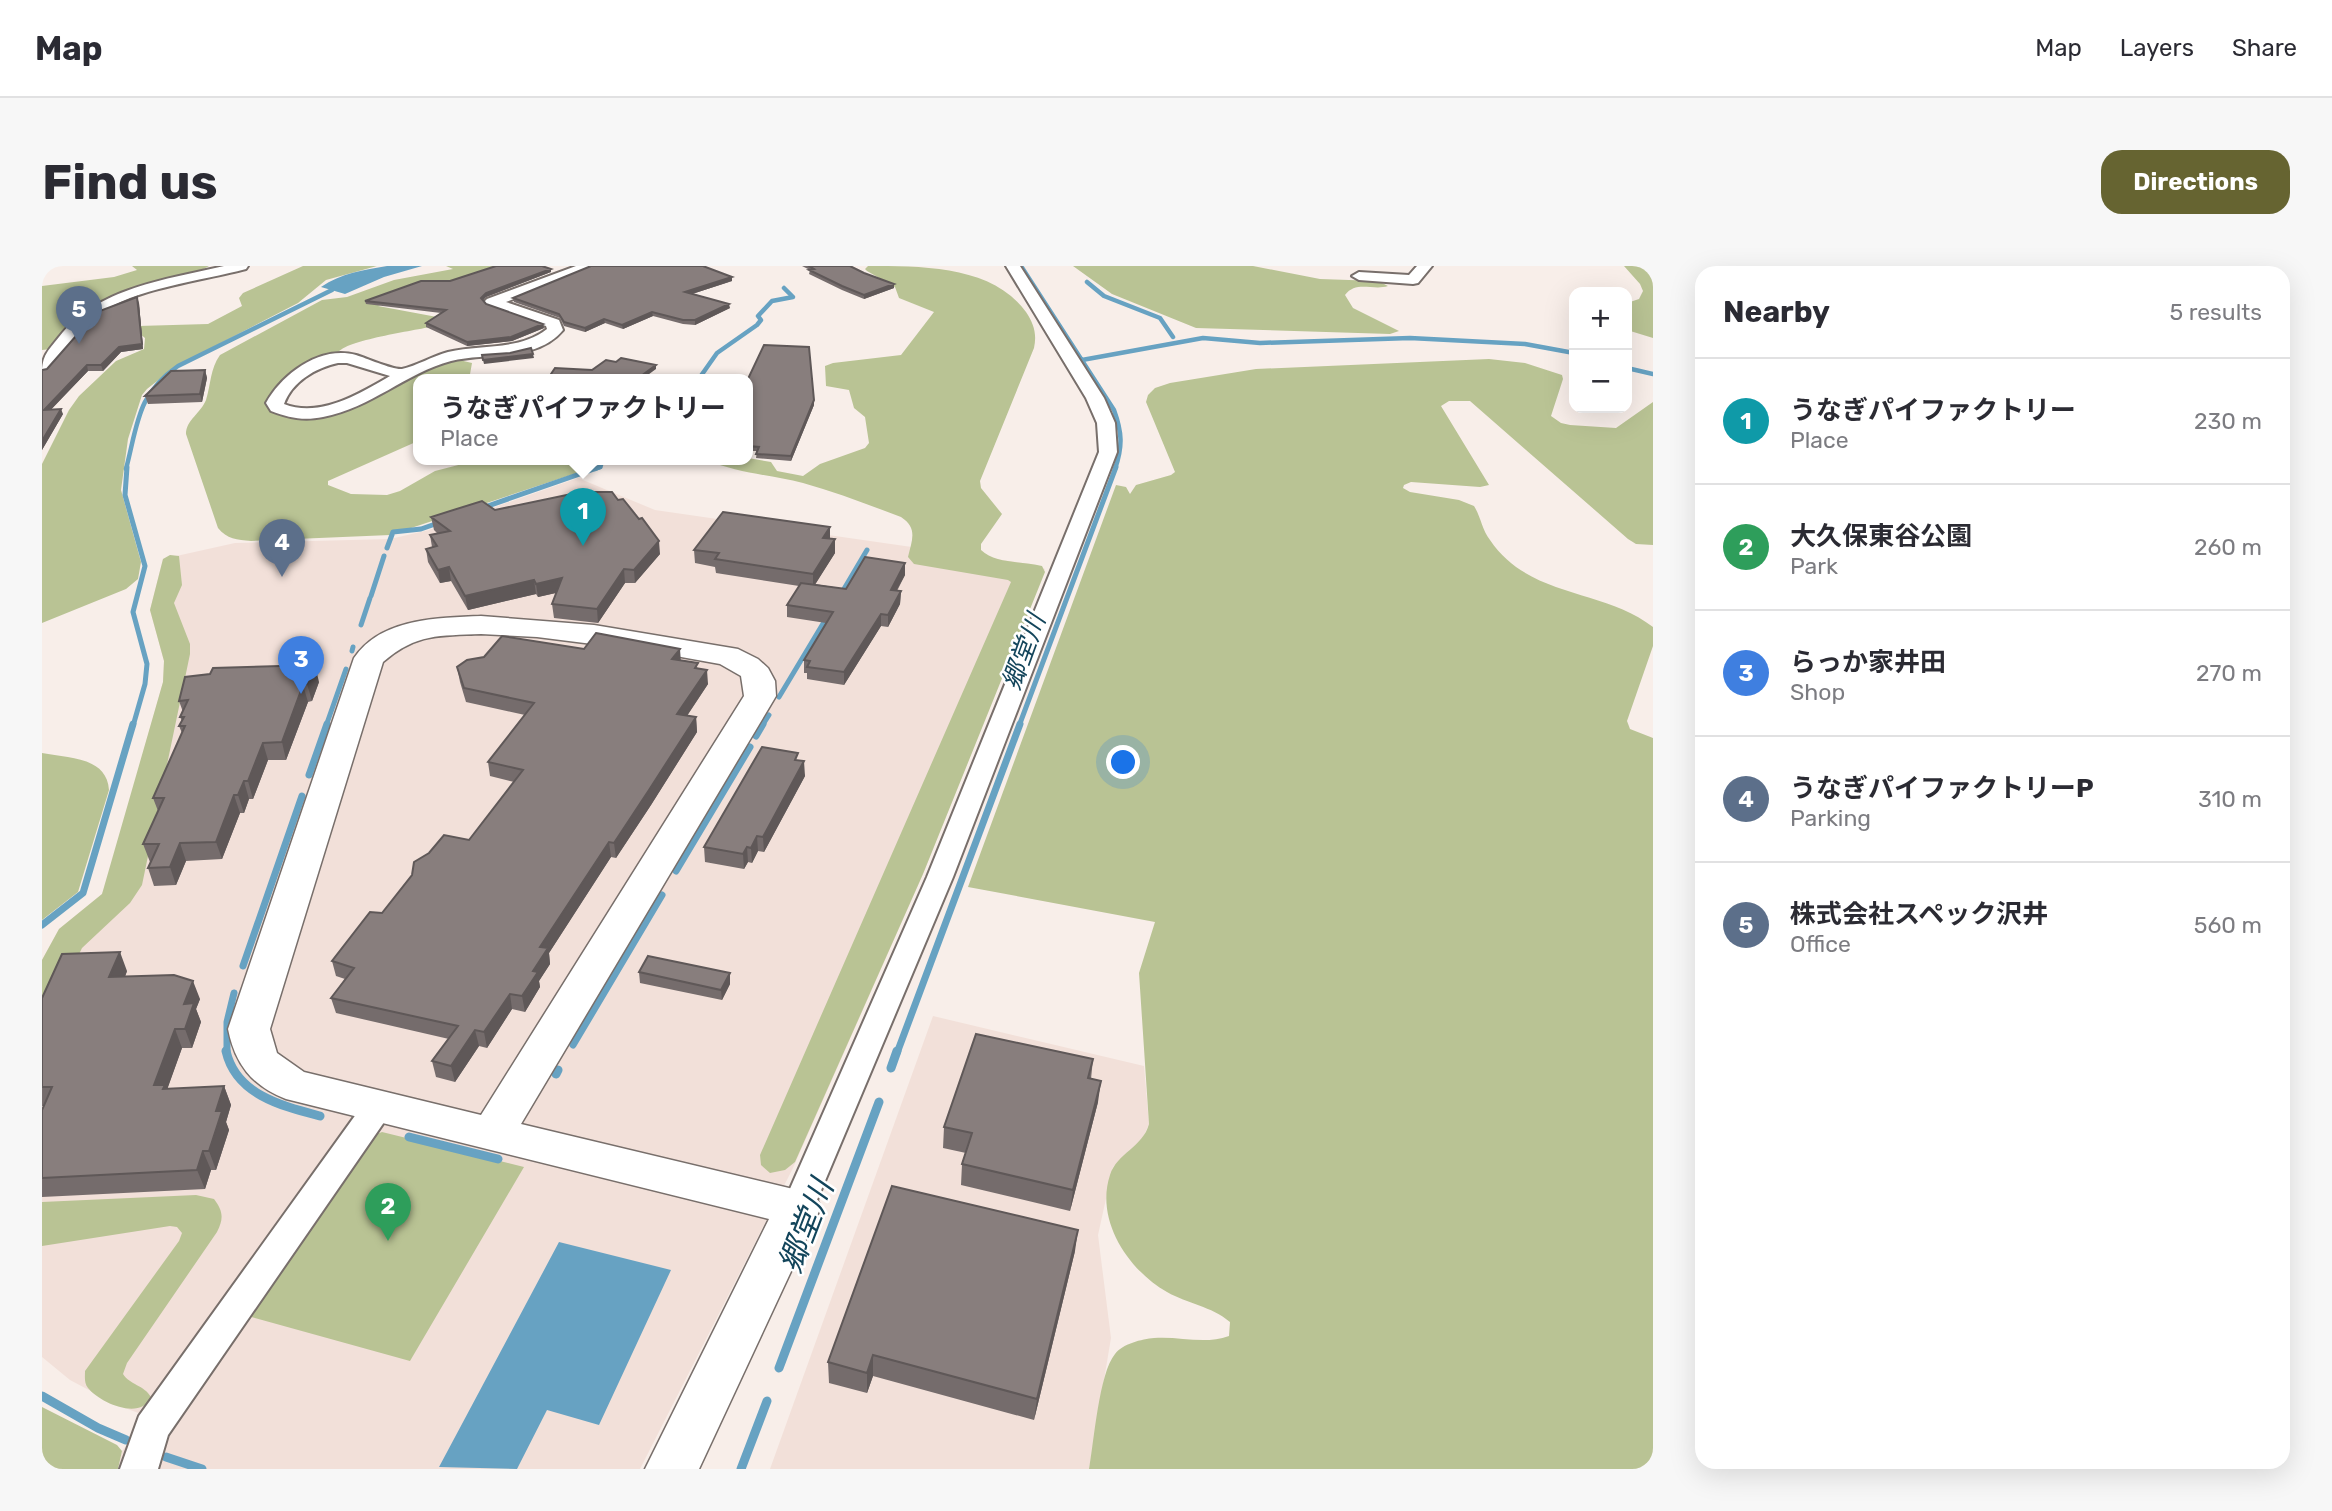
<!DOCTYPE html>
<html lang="en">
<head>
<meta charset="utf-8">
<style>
  :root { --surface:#fff; --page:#f7f7f7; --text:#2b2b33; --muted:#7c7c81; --line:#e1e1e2; --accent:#666431 }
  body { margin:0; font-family:Rubik,"Noto Sans JP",sans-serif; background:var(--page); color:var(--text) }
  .controls { position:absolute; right:21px; top:21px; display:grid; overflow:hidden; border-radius:14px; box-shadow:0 7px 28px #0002 }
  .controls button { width:63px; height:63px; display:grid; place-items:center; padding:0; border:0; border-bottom:2px solid var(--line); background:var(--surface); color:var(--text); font:35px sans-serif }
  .you { position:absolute; left:1082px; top:497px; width:24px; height:24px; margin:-18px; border:5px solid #fff; border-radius:50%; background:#1a73e8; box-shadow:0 0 0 10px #1a73e833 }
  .badge { display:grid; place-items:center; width:46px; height:46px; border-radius:50%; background:var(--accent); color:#fff; font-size:23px; font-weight:700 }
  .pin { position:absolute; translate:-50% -58px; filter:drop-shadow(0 2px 4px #0008) }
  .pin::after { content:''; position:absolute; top:37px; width:24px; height:21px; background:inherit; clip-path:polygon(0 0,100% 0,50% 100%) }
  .popup { position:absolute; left:371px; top:108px; width:340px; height:91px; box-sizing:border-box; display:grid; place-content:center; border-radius:14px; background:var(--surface); filter:drop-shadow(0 2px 5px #0005); font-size:23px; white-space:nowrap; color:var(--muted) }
  .popup b { font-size:26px; color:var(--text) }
  .popup::after { content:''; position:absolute; left:50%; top:100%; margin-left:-14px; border:14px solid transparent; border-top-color:var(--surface) }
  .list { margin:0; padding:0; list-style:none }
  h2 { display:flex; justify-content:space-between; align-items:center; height:91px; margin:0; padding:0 28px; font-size:30px }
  h2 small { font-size:23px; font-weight:400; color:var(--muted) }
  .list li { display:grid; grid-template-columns:46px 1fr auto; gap:21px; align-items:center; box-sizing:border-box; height:126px; padding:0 28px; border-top:2px solid var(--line) }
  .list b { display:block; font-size:26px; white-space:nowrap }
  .list p { margin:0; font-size:23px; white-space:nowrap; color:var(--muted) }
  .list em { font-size:23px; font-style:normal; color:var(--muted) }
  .map { position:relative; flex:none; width:1611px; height:1203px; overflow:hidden; border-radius:21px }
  header { display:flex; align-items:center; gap:42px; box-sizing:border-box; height:98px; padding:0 35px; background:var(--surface); border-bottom:2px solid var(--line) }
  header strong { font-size:33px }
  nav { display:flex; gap:38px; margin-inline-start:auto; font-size:24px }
  .intro { display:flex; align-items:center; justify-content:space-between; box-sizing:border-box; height:168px; padding:0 42px }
  h1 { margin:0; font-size:49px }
  .button { padding:18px 32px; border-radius:21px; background:var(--accent); color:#fff; font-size:24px; font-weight:700 }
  main { display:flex; gap:42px; padding:0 42px }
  aside { flex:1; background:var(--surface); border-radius:21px; box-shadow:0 7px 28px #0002 }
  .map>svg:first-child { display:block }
  .built { fill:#f2e0d9 }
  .green { fill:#b9c394 }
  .water { fill:#67a2c2 }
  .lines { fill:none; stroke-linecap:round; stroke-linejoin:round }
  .stream-far3 { stroke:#67a2c2; stroke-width:4.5 }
  .stream-far2 { stroke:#67a2c2; stroke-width:5 }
  .stream-far1 { stroke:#67a2c2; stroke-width:7 }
  .stream { stroke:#67a2c2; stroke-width:9 }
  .street-casing { stroke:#786f6b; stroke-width:4 }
  .secondary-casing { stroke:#786f6b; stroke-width:3 }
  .street { fill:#fff; fill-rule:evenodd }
  .secondary { fill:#fff; fill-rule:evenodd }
  .wall { fill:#756c6c }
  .shaded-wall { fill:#5f5858 }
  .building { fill:#887e7d; stroke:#5f5858; stroke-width:2 }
  .labels { text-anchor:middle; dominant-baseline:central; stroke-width:5; stroke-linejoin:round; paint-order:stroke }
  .water-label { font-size:26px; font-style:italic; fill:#13455b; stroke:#fff }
  .near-water-label { font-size:32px; font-style:italic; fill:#13455b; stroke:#fff }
</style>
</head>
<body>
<header>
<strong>Map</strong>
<nav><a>Map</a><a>Layers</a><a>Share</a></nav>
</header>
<div class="intro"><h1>Find us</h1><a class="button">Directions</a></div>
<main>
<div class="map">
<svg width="1611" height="1203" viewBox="0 0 1611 1203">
  <rect width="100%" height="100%" fill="#f8eee9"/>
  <path class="built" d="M536,212L613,244L995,299L1003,303L881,608L751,902L598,1203H76L80,1185L107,1151L75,1139L28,1114L0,1091V694L17,663L60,628L65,616L121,416L122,395L108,344L121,293L193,277L348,273L387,264Z
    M891,750L1102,800L1107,858L1100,874L1071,901L1056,969L1069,1072L1047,1203H728Z"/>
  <path class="green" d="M90,0H167L156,6L53,38L23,40L34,54L9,83L0,84V20L72,11L95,4Z
    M261,0H335L284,14L256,37L134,100L105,123L100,129L86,173L79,224L99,296L96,313L84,323L0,357V198L27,144L37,130L74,95L102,83L103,72L97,67L96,60L166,58L200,40L197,32L201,27Z
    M404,0H454L336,40L395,51L392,60C372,65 303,74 296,87L227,137L268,149L413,93L430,97L427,114H377L376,175L286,215V219L309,228L345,229L358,225L393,205L428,196L557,194L544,204L348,269L209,275C195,274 185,273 176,262L144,168C144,154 159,147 164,134C169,118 168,103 178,89L280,34L305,31L352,14L411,3Z
    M826,0C882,0 951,0 984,46C992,58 995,68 992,82L938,215L939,222L960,248L939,278V284C954,298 980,295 1000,300L1003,306L881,608L753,896L743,904L728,907L719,899L718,889L969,316L966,314L872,298L866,291C870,274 876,262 859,251C827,239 794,226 761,217C729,209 695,207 665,194H706V192L729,196L735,205L761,210L778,198L823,182L827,177L823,151L812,142L807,124L784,120L783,100L791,97L859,89L892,46L857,32L853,21L825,5L823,3Z
    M1031,0H1211L1278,13L1336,15L1346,20C1331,25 1314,14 1303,29L1311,42L1357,65L1348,68L1154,62L1070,28Z
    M1582,0H1604L1611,5V72L1585,64V37L1597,33L1601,25L1598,18Z
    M1447,93L1483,97L1520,109L1521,113L1509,150L1519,157L1528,159L1574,162L1611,136V279L1594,278L1586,273L1428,135H1407L1399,140L1447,219L1438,221L1369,216L1362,219L1361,222L1368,226L1417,234L1432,240C1439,251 1440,264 1448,274C1488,333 1562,322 1611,361V380L1585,455L1588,463L1611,472V1203H1047C1052,1176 1057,1107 1073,1088C1080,1078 1100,1073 1112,1072C1138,1070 1162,1079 1187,1070L1188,1056C1169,1040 1146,1038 1125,1026C1086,1004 1053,954 1068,909C1075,887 1101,881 1107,858L1097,707L1113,656L926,621L1074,219L1084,221L1088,228L1094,219L1129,209L1133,206L1104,136L1106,129L1113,122L1128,117L1214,103Z
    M128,289L137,290L140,319L132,337L148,378V388L100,619L88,637L40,682L0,764V694L17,663L60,628L121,416L122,395L108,344L121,293Z
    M0,487C27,492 65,491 67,524L36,626L0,654Z
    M340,866L482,901L368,1095L202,1049L325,872Z
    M154,929L172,933C181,945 182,952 175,966L85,1097L81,1108C88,1119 102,1119 109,1131C99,1155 58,1137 46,1122C42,1117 43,1111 43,1105L137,975L140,967L135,961L128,960L0,980V936Z
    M0,1141L75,1179L80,1185L76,1203H0Z"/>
  <path class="water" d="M345,0H380L342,11L303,28L279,21C299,7 322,4 345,0Z
    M517,976L629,1004L557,1159L505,1144L475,1203L397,1201Z"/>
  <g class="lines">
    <path class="stream-far3" d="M979,0L1072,144C1080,166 1081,180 1073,203
      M1045,16L1062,30L1118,52L1131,71
      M1040,94L1161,72L1218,77L1368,72L1483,78L1532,87
      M1585,102L1611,108
      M656,114L675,87L715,59L719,54L716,50L730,35L751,31L742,22
      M84,203C96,157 95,128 136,100L290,24
      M553,203L558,201L561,194"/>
    <path class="stream-far2" d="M85,201L83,229L103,300L91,346L105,398L103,418L91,460
      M440,242L558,201
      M345,282L351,266L379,263L399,256
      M799,328L825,284
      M329,330L342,290
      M319,359L328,332
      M310,385L311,381
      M737,431L785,351
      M284,460L304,403
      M720,460L727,449
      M977,460L1074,201"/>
    <path class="stream-far1" d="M714,470L721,458
      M267,509L285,458
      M634,605L708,481
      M0,659L41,627L91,458
      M201,700L260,530
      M531,779L620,629
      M185,787V756L192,727
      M855,787L978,458"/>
    <path class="stream" d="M184,785C194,829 240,840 278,850
      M849,802L855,785
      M514,808L516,804
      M367,871L456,893
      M737,1102L837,836
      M0,1130L56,1162L84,1174
      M124,1191L160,1203
      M699,1203L725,1135"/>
    <g class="street-casing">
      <path id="street" d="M182,0H206L204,3C159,15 93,22 55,49C35,64 22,88 6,106L0,108C0,89 6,85 17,71C57,21 123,14 182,0Z
        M534,0H555L464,36L517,54L521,64C495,96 445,86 409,95C364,107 329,142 281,151C262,155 247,152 229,145L224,137C240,108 278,79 314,89C324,92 351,104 360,103C374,100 391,90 406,86C439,78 477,85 505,63L504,60L445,39L442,36L445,33ZM296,97H305L348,110C317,128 278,152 242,138C250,116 273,102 296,97Z
        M964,0H978L1062,132L1073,157L1075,186L911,611L772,941L768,950L756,954L744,950L740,941L885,611L1057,186L1055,157L1044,132Z
        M1375,0H1390L1376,17L1371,18L1317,14L1310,10L1317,6L1367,9Z
        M336,829L347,833L351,841L347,849L126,1169L116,1203H78L97,1150L325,833Z"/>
    </g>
    <g class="secondary-casing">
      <path id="secondary" d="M439,350L552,359L696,383L716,393L726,402L733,415L734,430L479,858L772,928L779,941L657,1203H603L727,953L244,833C210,820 193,798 186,763L312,392C339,352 395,352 439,350ZM439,368L495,371L606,385L678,398L699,410L702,430L439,849L262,806L235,787L228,763L341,396C375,367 397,370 439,368Z"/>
    </g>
    <use href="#street" class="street"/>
    <use href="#secondary" class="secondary"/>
  </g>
  <path class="wall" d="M760,0H808L852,22L822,33L800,24L767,8L768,4Z
    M509,6L444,31L441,34L444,38L502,62L470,75L425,80L384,61V57L399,47L324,38L323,35L408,15Z
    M690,15L650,28L688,42L653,59L641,58L611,50L581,63L563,57L543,66L522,60L518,52L472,36L471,32Z
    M97,37L101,83L79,86L61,105H46L9,143L21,148L0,184V104L5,103Z
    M163,104L165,112L160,136L106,138L103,130Z
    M705,115L772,139L749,195L714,192L715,185H705Z
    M453,244L618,288L593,317H583L556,357L512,352L510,338L514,327L496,331L494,328L426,344L409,315L398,317L386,296L384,283L390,281L388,269L396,268L392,264L389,251Z
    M788,273H793V287L773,318L804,323L863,297V309L855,325H859L858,338L846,361L839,360L802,419L765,413V407H762V394L784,357L745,351V339L757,320L674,307L673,301L653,297L652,284Z
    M542,383L638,395L656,402L666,418L645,450L654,451L655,466L609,539L574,592L569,591L507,687L508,698L497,715L498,721L483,746L470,743L445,782L437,780L413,816L394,811L390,795L407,773L294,747L289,732L303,713L294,710L290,695L340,647L427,574L472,516L448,510L446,496L483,449L424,436L418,416L415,401Z
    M277,416L270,435L266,436L244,494H226L211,533H207L202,547H198L180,593L144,595L134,619L112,620L106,602L109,596H108L101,578L116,545L111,532L140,467L137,460L140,455L138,451L141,446L137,435Z
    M757,494L763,510L722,586L716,585L710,597L706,596L702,603L663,596L662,581Z
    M85,705L83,711L158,733L154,743L159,756L150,782H140L125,823L182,820L189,839L184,856L187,864L174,904H169L163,923L0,931V844L2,840H0V732Z
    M597,706L688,707V718L680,734L598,717Z
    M1051,793L1049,813L1056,836L1028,945L919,919L920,898L924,887L901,882L902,861Z
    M1033,985L992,1154L831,1110L825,1127L787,1117L786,1096Z"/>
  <path class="shaded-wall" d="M509,3V6L444,31L439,36V32L444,27Z
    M690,11V15L644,30L643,26Z
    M852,18V22L822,33V29Z
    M95,31L97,37L101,83L79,86L61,105L59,99Z
    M687,38L688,42L653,59V54Z
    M610,46L611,50L581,63L580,59Z
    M562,53L563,57L543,66V62Z
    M501,58L502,62L470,75L425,80V76Z
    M491,88L492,92L442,98L441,94Z
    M45,99L46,105L4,149L2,144Z
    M614,99V103L599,114L595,113Z
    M163,104L165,112L160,136L158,128Z
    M772,134V139L749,195V190Z
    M19,143L21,148L0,184V175Z
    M788,261V274L781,272Z
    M793,273V287L771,322V308Z
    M617,275L618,288L593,317L592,304Z
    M863,297V309L848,336L849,324Z
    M407,301L409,315L398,317L396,304Z
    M582,303L583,317L556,357L555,343Z
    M520,312L522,325L496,331L494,318Z
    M492,314L494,328L426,344L423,330Z
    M859,325L858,338L846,361V349Z
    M839,348V360L802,419V406Z
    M638,383L639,397L630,393Z
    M273,399L277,416L270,435L265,418Z
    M665,404L666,418L636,463L635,448Z
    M261,419L266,436L244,494L240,476Z
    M654,451L655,466L609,539L574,592L572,577Z
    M221,477L226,494L211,533L206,515Z
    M762,495L763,510L722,586L721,571Z
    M202,515L207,533L202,547L196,529Z
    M192,529L198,547L180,593L174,576Z
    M715,570L716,585L710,597L709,582Z
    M567,576L569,591L507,687L508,698L497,715L498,721L483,746L480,730L491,705L498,681Z
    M138,577L144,595L134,619L128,601Z
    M705,581L706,596L702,603L701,588Z
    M78,686L85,705L75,730L67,711Z
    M688,707V718L680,734L679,724Z
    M151,715L158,733L154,743L159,756L150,782L143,763L142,738Z
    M468,728L470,743L445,782L442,766Z
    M133,763L140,782L125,824L112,819Z
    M433,764L437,780L413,816L409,800Z
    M1059,815L1056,836L1028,945L1031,924Z
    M182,820L189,839L184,856L187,864L174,904L167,885L174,845Z
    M161,885L169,904L163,923L155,904Z
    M1036,964L1033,985L992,1154L995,1133Z
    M831,1089V1110L825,1127V1107Z"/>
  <path class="building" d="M454,0H500L509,3L444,27L439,32L444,38L501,58L469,71L425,76L384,57L404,44L323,35L379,15H408Z
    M549,0H661L690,11L643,26L687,38L653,54H641L610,46L580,59L562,53L543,62L522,56L517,48L471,32Z
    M767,0H808L822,7L852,18L822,29L800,20L767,4L772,3Z
    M95,31L100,78L77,81L59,99H45L2,144L19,143L0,175V104L5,103L55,46Z
    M722,79L767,81L772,134L749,190L714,188L717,181L705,180V115Z
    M489,82L491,88L441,94L440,89L468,87Z
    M579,92L614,99L595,113L600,114H505L513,102L550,104L564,94L574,96Z
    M163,104L158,128L103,130L129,105Z
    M539,226H570L576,234L581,233L597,253L600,252L617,275L592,304L582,303L555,343L510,338L520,312L494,318L492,314L423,330L407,301L396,304L384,283L395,280L388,269L408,265L389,251L440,235L453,244Z
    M681,246L788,261L781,272L793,273L771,308L673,293L677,287L652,284Z
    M823,291L863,297L849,324L859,325L846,349L839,348L802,406L765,401L768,395L762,394L791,346L745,339L759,317L804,323Z
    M554,367L638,383L630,393L656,397L653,402L665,404L635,448L654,451L607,524L572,577L567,576L498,681L506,682L491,705L496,706L480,730L468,728L442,766L433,764L409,800L390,795L416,760L289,732L312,702L290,695L328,646L340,647L370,609L372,596L387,587L402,569L427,574L481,504L446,496L492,437L422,422L415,401L425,394L442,391L460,370L542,383Z
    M273,399L265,418L261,419L240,476L221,477L206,515H202L196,529H192L174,576L138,577L128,601L106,602L117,578H101L122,532H111L143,460H137L142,451H138L146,434L137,435L143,411L168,408L171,402Z
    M720,481L756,487L753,494L762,495L721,571L715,570L709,582L705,581L701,588L662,581Z
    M78,686L67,711L132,709L151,715L142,738L152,737L143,763H133L112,819H123L121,823L182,820L174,845H180L167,885H161L155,904L0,912V844L10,821H0V732L20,688Z
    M606,690L688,707L679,724L597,706Z
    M934,768L1051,793L1046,812L1059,815L1031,924L920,898L930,867L902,861Z
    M850,920L1036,964L995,1133L831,1089L825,1107L786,1096Z"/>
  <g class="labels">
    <g class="water-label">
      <text transform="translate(982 386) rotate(-70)">郷堂川</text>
    </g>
    <g class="near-water-label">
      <text transform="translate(764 960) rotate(-69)">郷堂川</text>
    </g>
  </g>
</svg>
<div class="controls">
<button>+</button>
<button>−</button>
</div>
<div class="you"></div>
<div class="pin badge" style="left:541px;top:280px;background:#0f9aa8">1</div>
<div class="popup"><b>うなぎパイファクトリー</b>Place</div>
<div class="pin badge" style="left:346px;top:975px;background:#2e9e5b">2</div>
<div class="pin badge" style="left:259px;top:428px;background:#3f7fe0">3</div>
<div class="pin badge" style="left:240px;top:311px;background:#5c6f8a">4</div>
<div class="pin badge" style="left:37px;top:78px;background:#5c6f8a">5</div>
</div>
<aside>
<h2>Nearby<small>5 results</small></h2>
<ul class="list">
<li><span class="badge" style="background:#0f9aa8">1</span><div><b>うなぎパイファクトリー</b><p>Place</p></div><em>230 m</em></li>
<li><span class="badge" style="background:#2e9e5b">2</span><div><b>大久保東谷公園</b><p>Park</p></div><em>260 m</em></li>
<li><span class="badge" style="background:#3f7fe0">3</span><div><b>らっか家井田</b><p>Shop</p></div><em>270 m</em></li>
<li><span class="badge" style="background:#5c6f8a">4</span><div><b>うなぎパイファクトリーP</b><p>Parking</p></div><em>310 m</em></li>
<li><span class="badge" style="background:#5c6f8a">5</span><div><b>株式会社スペック沢井</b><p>Office</p></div><em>560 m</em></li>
</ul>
</aside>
</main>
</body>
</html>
